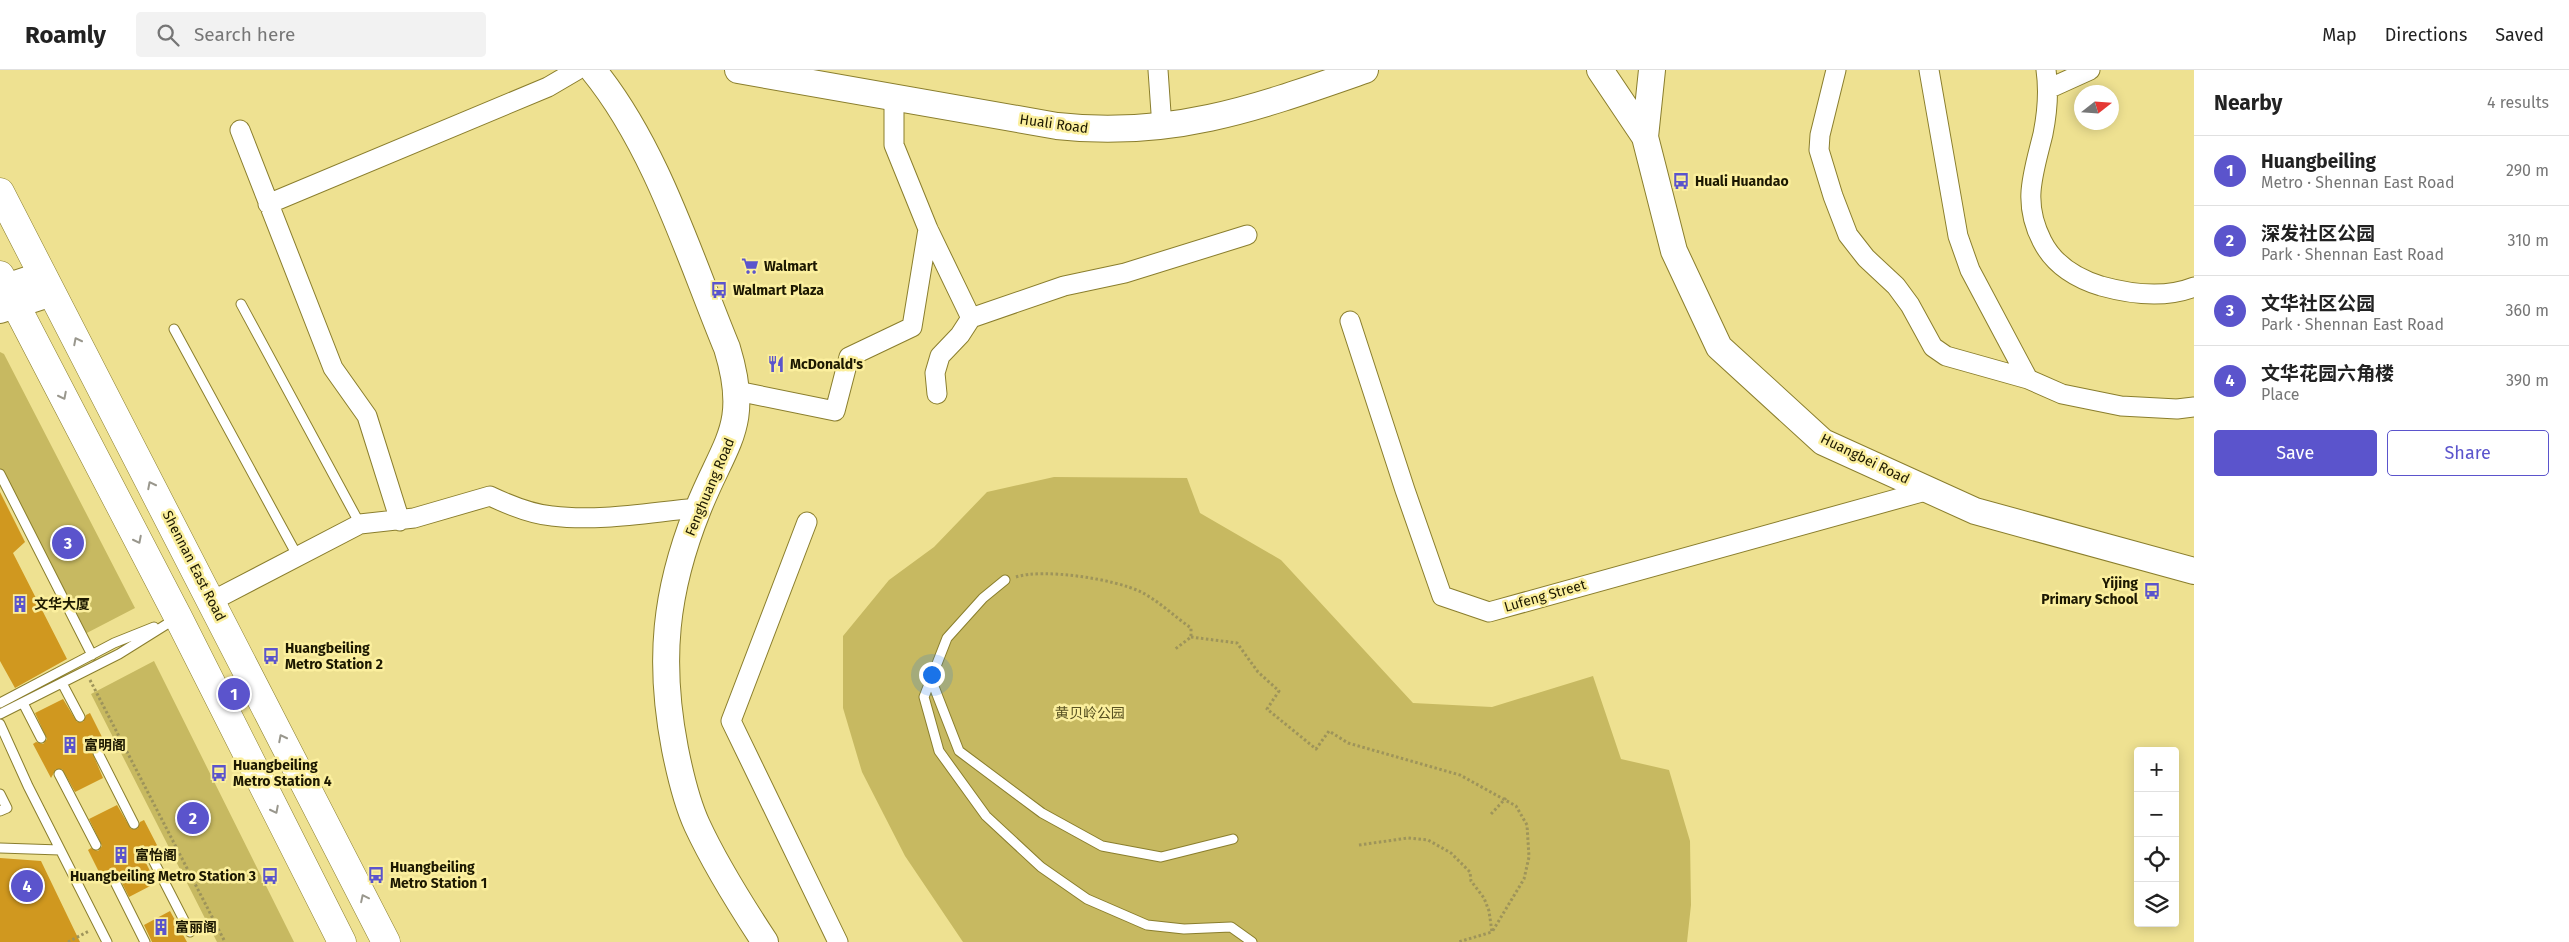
<!DOCTYPE html>
<html lang="en">
<head>
<meta charset="utf-8">
<style>
  :root { --surface:#fff; --page:#f2f2f2; --text:#222; --muted:#767676; --line:#e0e0e0; --accent:#5b54cc }
  body { margin:0; font-family:"Fira Sans","Noto Sans SC",sans-serif; background:var(--page); color:var(--text) }
  .controls { position:absolute; right:15px; bottom:15px; display:grid; overflow:hidden; border-radius:5px; box-shadow:0 2px 12px #0003 }
  .controls button { width:45px; height:45px; display:grid; place-items:center; padding:0; border:0; border-bottom:1px solid var(--line); background:var(--surface); color:var(--text); font:25px sans-serif }
  .compass { position:absolute; left:2074px; top:15px; width:45px; height:45px; border-radius:50%; background:var(--surface); box-shadow:0 2px 12px #0003; rotate:73deg }
  .you { position:absolute; left:931px; top:604px; width:18px; height:18px; margin:-12px; border:4px solid #fff; border-radius:50%; background:#1a73e8; box-shadow:0 0 0 8px #1a73e833 }
  .badge { display:grid; place-items:center; width:32px; height:32px; border-radius:50%; background:var(--accent); color:#fff; font-size:16px; font-weight:700 }
  .pin { position:absolute; translate:-50% -50%; border:2px solid #fff; box-shadow:0 1px 5px #0006 }
  .list { margin:0; padding:0; list-style:none }
  h2 { display:flex; justify-content:space-between; align-items:center; height:65px; margin:0; padding:0 20px; font-size:21px }
  h2 small { font-size:16px; font-weight:400; color:var(--muted) }
  .list li { display:grid; grid-template-columns:32px 1fr auto; gap:15px; align-items:center; box-sizing:border-box; height:70px; padding:0 20px; border-top:1px solid var(--line) }
  .list b { display:block; font-size:19px; white-space:nowrap }
  .list p { margin:0; font-size:16px; white-space:nowrap; color:var(--muted) }
  .list em { font-size:16px; font-style:normal; color:var(--muted) }
  .actions { display:flex; gap:10px; padding:15px 20px }
  .actions a { flex:1; padding:11px 0; border:1px solid var(--accent); border-radius:5px; text-align:center; font-size:18px; color:var(--accent) }
  .actions .main { background:var(--accent); color:#fff }
  .icon { flex:none; width:28px; height:28px; fill:none; stroke:currentColor; stroke-width:2; stroke-linecap:round; stroke-linejoin:round }
  .map { position:relative; flex:none; width:2194px; height:872px; overflow:hidden }
  header { display:flex; align-items:center; gap:30px; box-sizing:border-box; height:70px; padding:0 25px; background:var(--surface); border-bottom:1px solid var(--line) }
  header strong { font-size:24px }
  nav { display:flex; gap:28px; margin-inline-start:auto; font-size:18px }
  .search { width:350px; height:45px; background:var(--page); display:flex; align-items:center; gap:12px; box-sizing:border-box; padding:0 18px; border-radius:5px; color:var(--muted); font-size:19px }
  main { display:flex }
  aside { flex:1; background:var(--surface) }
  .map>svg:first-child { display:block }
  .green { fill:#c7b961 }
  .building { fill:#d0981f }
  .lines { fill:none; stroke-linecap:round; stroke-linejoin:round }
  .lane-casing { stroke:#8a7e2d; stroke-width:11 }
  .street-casing { stroke:#8a7e2d; stroke-width:21 }
  .secondary-casing { stroke:#8a7e2d; stroke-width:28 }
  .primary-casing { stroke:#8a7e2d; stroke-width:29 }
  .path { stroke:#9e945a; stroke-width:3; stroke-dasharray:2.5 2.5; stroke-linecap:butt }
  .lane { stroke:#fff; stroke-width:9 }
  .street { stroke:#fff; stroke-width:19 }
  .secondary { stroke:#fff; stroke-width:26 }
  .primary { stroke:#fff; stroke-width:28 }
  .oneway { stroke:#99978d }
  .labels { text-anchor:middle; dominant-baseline:central; stroke-width:5; stroke-linejoin:round; paint-order:stroke }
  .street-label { font-size:14px; fill:#1c1801; stroke:#fbef9e }
  .poi-label { font-size:14px; font-weight:bold; fill:#1c1801; stroke:#fbef9e; text-anchor:start }
  .park-label { font-size:14px; fill:#595222; stroke:#fbef9e }
</style>
</head>
<body>
<header>
<strong>Roamly</strong>
<div class="search"><svg class="icon" aria-label="search" viewBox="0 0 24 24"><circle cx="10" cy="10" r="6"/><path d="M15 15l6 6"/></svg>Search here</div>
<nav><a>Map</a><a>Directions</a><a>Saved</a></nav>
</header>
<main>
<div class="map">
<svg width="2194" height="872" viewBox="0 0 2194 872">
  <rect width="100%" height="100%" fill="#eee191"/>
  <path class="green" d="M0,282L4,284L135,538L81,566L0,408Z
    M1054,407L1187,408L1200,443L1281,490L1413,633L1492,637L1593,606L1621,689L1669,700L1690,771L1691,835L1687,872H963L905,786L862,702L843,638V566L889,510L934,477L987,422Z
    M154,591L294,872H217L91,624Z"/>
  <path class="building" d="M0,422L25,472L13,483L67,589L15,618L0,591Z
    M63,629L77,652H83L86,645L90,643L107,677L103,679L96,677L92,682L103,708L75,722L62,699H56L51,708L33,674L36,672L43,674L47,669L35,643Z
    M117,735L131,759H137L140,752L144,750L160,781L156,783L148,781L144,789L156,813L129,827L116,801H109L106,808L103,810L88,780L91,778L98,781L102,776L89,749Z
    M0,788L41,791L80,872H0Z
    M170,841L187,872H152L144,855Z"/>
  <g class="lines">
    <g class="lane-casing">
      <path id="lane" d="M241,234L360,454
        M174,259L298,487
        M0,404L92,585
        M1005,510L983,528L947,568L924,627L939,681L986,746L1041,797L1087,829L1147,855L1184,859L1231,857L1252,872
        M931,609L959,681L1042,743L1102,776L1161,787L1233,769
        M62,613L80,647
        M0,633L114,573L154,557
        M23,633L41,668
        M0,644L119,584L175,549
        M0,654L28,716L107,872
        M98,683L134,754
        M59,704L96,775
        M0,724L7,738L0,741
        M0,778L60,780
        M151,786L190,862
        M112,806L145,872"/>
    </g>
    <g class="street-casing">
      <path id="street" d="M1158,0L1162,57
        M1836,0L1820,65L1819,80L1833,126L1848,165L1866,188L1896,216L1910,235L1933,277L1946,286L2028,309L2062,324L2121,336L2177,339L2194,337
        M1929,0L1958,166L1970,200L2028,309
        M2046,0C2049,21 2047,44 2043,64C2033,105 2022,132 2042,171C2054,195 2075,208 2101,216C2130,224 2164,229 2194,217
        M2048,19L2090,0
        M894,27V75L928,159L971,248
        M240,60L333,298L367,346L400,451
        M268,134L548,17L577,0
        M1350,251L1405,420L1442,526L1489,542L1929,420
        M737,321L835,341L849,287L912,257L928,159
        M937,324L935,303L940,286L960,265L971,248L1064,216L1125,203L1247,165
        M807,452L731,651L838,872
        M212,531L360,454L414,448L490,426C509,435 530,444 552,446C599,452 651,442 698,438"/>
    </g>
    <g class="secondary-casing">
      <path id="secondary" d="M593,0C656,77 689,186 727,278C751,356 725,371 698,439C665,521 658,591 675,679C680,704 686,731 697,755C716,796 740,834 765,872
        M738,0L1057,56C1172,69 1259,37 1365,0
        M1600,0L1645,67L1674,181L1719,277L1823,372L1975,441L2194,501
        M1645,67L1652,0
        M0,219L42,205
        M0,240L52,223"/>
    </g>
    <g class="primary-casing">
      <path id="primary" d="M0,122L386,872
        M0,205L178,547L342,872"/>
    </g>
    <path class="path" d="M1016,507C1043,498 1115,509 1141,522C1159,531 1175,547 1191,558V567L1174,580
      M1191,567L1237,573L1258,602L1279,621L1267,639L1316,679L1329,661L1348,673L1460,705L1516,736L1527,755L1529,787L1524,809L1492,862
      M90,610L225,872
      M1491,744L1506,728
      M1359,775L1408,768L1428,770L1451,783L1470,802L1471,811L1484,828L1489,841L1492,862L1458,872
      M68,872L89,861"/>
    <use href="#lane" class="lane"/>
    <use href="#street" class="street"/>
    <use href="#secondary" class="secondary"/>
    <use href="#primary" class="primary"/>
  </g>
  <defs><path id="oneway-chevron" d="M-2-3.5L2.5 0L-2 3.5" fill="none" stroke-width="1.6" stroke-linecap="round" stroke-linejoin="round" transform="scale(1.25)"/></defs>
  <g class="oneway">
    <use href="#oneway-chevron" transform="translate(77 271) rotate(-117)"/>
    <use href="#oneway-chevron" transform="translate(63 326) rotate(63)"/>
    <use href="#oneway-chevron" transform="translate(151 415) rotate(-117)"/>
    <use href="#oneway-chevron" transform="translate(138 470) rotate(63)"/>
    <use href="#oneway-chevron" transform="translate(282 668) rotate(-117)"/>
    <use href="#oneway-chevron" transform="translate(275 740) rotate(63)"/>
    <use href="#oneway-chevron" transform="translate(364 828) rotate(-116)"/>
  </g>
  <defs>
    <g id="bus-bare" transform="scale(1.35)"><path d="M-5-6H5V4H4V6H2V4H-2V6H-4V4H-5ZM-3.5-4V0h7V-4ZM-3.5 1.2v1.5H-2V1.2ZM2 1.2v1.5H3.5V1.2Z" fill="#5b54cc" stroke="#fbef9e" stroke-width="2.5" paint-order="stroke"/></g>
    <g id="supermarket-bare" transform="scale(1.35)"><path d="M-6-5.5h2.5l.6 2H6L4.5 2H-2.5L-4.4-4H-6ZM-1.5 3.2a1.3 1.3 0 1 0 .1 0ZM3 3.2a1.3 1.3 0 1 0 .1 0Z" fill="#5b54cc" stroke="#fbef9e" stroke-width="2.5" paint-order="stroke"/></g>
    <g id="restaurant-bare" transform="scale(1.35)"><path d="M-5-6h1v4h1v-4h1v4h1v-4h1v5L-1.5 .5V6h-2V.5L-5-1ZM5-6V6H3V1.5H1.5Q1.5-4 5-6Z" fill="#5b54cc" stroke="#fbef9e" stroke-width="2.5" paint-order="stroke"/></g>
    <g id="building-bare" transform="scale(1.35)"><path d="M-4-6H4V6H1V3H-1V6H-4ZM-2.5-4.3h1.7v1.8h-1.7ZM.8-4.3h1.7v1.8H.8ZM-2.5-1h1.7V.8h-1.7ZM.8-1h1.7V.8H.8Z" fill="#5b54cc" stroke="#fbef9e" stroke-width="2.5" paint-order="stroke"/></g>
  </defs>
  <g fill-rule="evenodd">
    <use href="#bus-bare" x="1681" y="111"/>
    <use href="#supermarket-bare" x="750" y="196"/>
    <use href="#bus-bare" x="719" y="220"/>
    <use href="#restaurant-bare" x="776" y="294"/>
    <use href="#bus-bare" x="2152" y="521"/>
    <use href="#building-bare" x="20" y="534"/>
    <use href="#bus-bare" x="271" y="586"/>
    <use href="#building-bare" x="70" y="675"/>
    <use href="#bus-bare" x="219" y="703"/>
    <use href="#building-bare" x="121" y="785"/>
    <use href="#bus-bare" x="376" y="805"/>
    <use href="#bus-bare" x="270" y="806"/>
    <use href="#building-bare" x="161" y="857"/>
  </g>
  <g class="labels">
    <g class="street-label">
      <text transform="translate(1054 54) rotate(8)">Huali Road</text>
      <text transform="translate(1865 389) rotate(26)">Huangbei Road</text>
      <text transform="translate(710 417) rotate(-67)">Fenghuang Road</text>
      <text transform="translate(194 496) rotate(63)">Shennan East Road</text>
      <text transform="translate(1545 526) rotate(-16)">Lufeng Street</text>
    </g>
    <g class="poi-label">
      <text x="1695" y="111">Huali Huandao</text>
      <text x="764" y="196">Walmart</text>
      <text x="733" y="220">Walmart Plaza</text>
      <text x="790" y="294">McDonald's</text>
      <text x="2138" y="513" text-anchor="end">Yijing<tspan x="2138" dy="16">Primary School</tspan></text>
      <text x="34" y="534">文华大厦</text>
      <text x="285" y="578">Huangbeiling<tspan x="285" dy="16">Metro Station 2</tspan></text>
      <text x="84" y="675">富明阁</text>
      <text x="233" y="695">Huangbeiling<tspan x="233" dy="16">Metro Station 4</tspan></text>
      <text x="135" y="785">富怡阁</text>
      <text x="390" y="797">Huangbeiling<tspan x="390" dy="16">Metro Station 1</tspan></text>
      <text x="256" y="806" text-anchor="end">Huangbeiling Metro Station 3</text>
      <text x="175" y="857">富丽阁</text>
    </g>
    <g class="park-label">
      <text x="1090" y="643">黄贝岭公园</text>
    </g>
  </g>
</svg>
<div class="controls">
<button>+</button>
<button>−</button>
<button><svg class="icon" aria-label="locate" viewBox="0 0 24 24"><circle cx="12" cy="12" r="6"/><path d="M12 2v4M12 18v4M2 12h4M18 12h4"/></svg></button>
<button><svg class="icon" aria-label="layers" viewBox="0 0 24 24"><path d="M12 4l9 5-9 5-9-5zM3 14l9 5 9-5"/></svg></button>
</div>
<svg class="compass" viewBox="-18 -18 36 36"><path d="M0-13l5 13h-10z" fill="#e53935"/><path d="M0 13l5-13h-10z" fill="#767676"/></svg>
<div class="you"></div>
<div class="pin badge" style="left:234px;top:624px">1</div>
<div class="pin badge" style="left:193px;top:748px">2</div>
<div class="pin badge" style="left:68px;top:473px">3</div>
<div class="pin badge" style="left:27px;top:816px">4</div>
</div>
<aside>
<h2>Nearby<small>4 results</small></h2>
<ul class="list">
<li><span class="badge">1</span><div><b>Huangbeiling</b><p>Metro · Shennan East Road</p></div><em>290 m</em></li>
<li><span class="badge">2</span><div><b>深发社区公园</b><p>Park · Shennan East Road</p></div><em>310 m</em></li>
<li><span class="badge">3</span><div><b>文华社区公园</b><p>Park · Shennan East Road</p></div><em>360 m</em></li>
<li><span class="badge">4</span><div><b>文华花园六角楼</b><p>Place</p></div><em>390 m</em></li>
</ul>
<div class="actions"><a class="main">Save</a><a>Share</a></div>
</aside>
</main>
</body>
</html>
